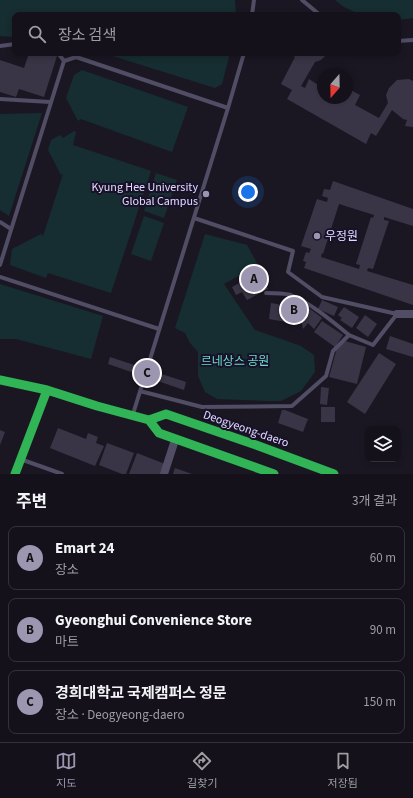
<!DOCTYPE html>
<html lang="ko">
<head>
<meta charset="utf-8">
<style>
  :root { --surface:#14111a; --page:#211f27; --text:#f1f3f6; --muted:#9d9da2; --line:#333139; --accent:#9c96b1 }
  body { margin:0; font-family:"Source Sans 3","Noto Sans KR",sans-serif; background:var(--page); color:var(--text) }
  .controls { position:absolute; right:12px; bottom:12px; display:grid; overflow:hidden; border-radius:8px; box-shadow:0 2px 6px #0003 }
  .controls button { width:36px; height:36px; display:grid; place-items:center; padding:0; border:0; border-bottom:1px solid var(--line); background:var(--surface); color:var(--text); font:20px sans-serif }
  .compass { position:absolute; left:317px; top:68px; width:36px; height:36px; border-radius:50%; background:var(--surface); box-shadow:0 2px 6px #0003; rotate:200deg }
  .you { position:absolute; left:248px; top:192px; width:14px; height:14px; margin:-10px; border:3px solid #fff; border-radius:50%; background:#1a73e8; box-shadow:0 0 0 6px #1a73e833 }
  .badge { display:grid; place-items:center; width:26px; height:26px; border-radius:50%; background:var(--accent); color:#111; font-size:13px; font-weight:700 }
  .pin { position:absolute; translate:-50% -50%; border:2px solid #fff; box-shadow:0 1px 4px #0006 }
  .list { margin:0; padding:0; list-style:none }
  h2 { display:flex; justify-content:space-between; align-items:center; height:52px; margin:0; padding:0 16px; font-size:17px }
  h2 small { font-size:13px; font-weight:400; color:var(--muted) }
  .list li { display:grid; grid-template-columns:26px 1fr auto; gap:12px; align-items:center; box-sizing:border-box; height:64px; margin:0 8px 8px; padding:0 8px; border:1px solid var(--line); border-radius:8px }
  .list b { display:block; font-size:15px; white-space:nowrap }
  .list p { margin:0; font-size:13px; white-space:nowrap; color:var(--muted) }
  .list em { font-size:13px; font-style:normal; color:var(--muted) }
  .icon { flex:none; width:22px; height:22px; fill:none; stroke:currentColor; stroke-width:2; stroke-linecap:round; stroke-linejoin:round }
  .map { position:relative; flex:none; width:413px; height:474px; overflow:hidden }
  .search { position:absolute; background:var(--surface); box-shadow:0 2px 6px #0003; left:12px; right:12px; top:12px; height:44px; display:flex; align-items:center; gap:10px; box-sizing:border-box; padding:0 14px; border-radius:8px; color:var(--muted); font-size:15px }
  .sheet { height:268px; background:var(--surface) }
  nav { display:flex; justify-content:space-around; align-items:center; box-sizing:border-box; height:56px; border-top:1px solid var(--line); background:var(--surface); font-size:11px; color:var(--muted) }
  nav a { display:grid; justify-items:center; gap:2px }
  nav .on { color:var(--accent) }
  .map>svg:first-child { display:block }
  .green { fill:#162e31 }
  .building { fill:#3a3546; fill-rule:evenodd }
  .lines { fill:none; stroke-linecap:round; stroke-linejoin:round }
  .lane { stroke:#504d64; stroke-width:4 }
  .street { stroke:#504d64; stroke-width:8 }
  .fast { stroke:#30b455; stroke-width:9 }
  .poi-dot { fill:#9c96b1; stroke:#181129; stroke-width:1.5 }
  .labels { text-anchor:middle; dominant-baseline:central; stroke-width:4; stroke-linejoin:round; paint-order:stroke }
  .poi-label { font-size:12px; fill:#e2dbfe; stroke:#181129; text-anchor:end }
  .park-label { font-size:12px; fill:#68ddca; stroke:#181129 }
  .street-label { font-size:12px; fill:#e2dbfe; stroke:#181129 }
</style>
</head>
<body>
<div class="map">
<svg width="413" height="474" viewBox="0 0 413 474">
  <rect width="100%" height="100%" fill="#1a1723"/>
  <path class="green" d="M0,0H235L236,15H15V37L0,36Z
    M335,0H413V18L398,20V15H361L344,7Z
    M103,53H230L222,84L215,88Z
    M82,70L188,107L172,152L81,119L78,121L66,98L74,75Z
    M42,113L9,216L0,210V114Z
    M74,131L76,132L73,145L151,171L111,293L48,273L46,278L10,265L12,249L41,234L43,236L63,174L61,175L48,150L51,140L60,135L63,138Z
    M156,173L177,180L164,218L144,211Z
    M144,216L164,223L151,261L131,254Z
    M205,234L247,245L258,265L224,284L255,330L301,346L314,355L315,372L301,391L281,401H267L217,399L205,392L198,376V352L190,343L185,333L175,328Z
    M0,284L103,316L91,359L16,339H0Z"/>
  <path class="building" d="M29,53H46L57,56L44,97L19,89L16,97L0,92V60L24,68Z
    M289,53H328L321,60L315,62L301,86L305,88L309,79L323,88V98H347V88L360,95L355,105L379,118L388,103L386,95L389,88L397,80L409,79L413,81V127L405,126L407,120L403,119L392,110L376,136L371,133L366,144L287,99L292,90L281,84L295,57Z
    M333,181L413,209V226L384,217V220L389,221L373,269L368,268L367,271L413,285V305L304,268L306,262L303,261L306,252L309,253L311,249L301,246L317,199L327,202L328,198L322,196L324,189L330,190ZM339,204L374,215L373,218L371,217L356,264L360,265L359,269L321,257L322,253L323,254Z
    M259,272L268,289L247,300L242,292L236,295L232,287Z
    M322,300L338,307L334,316L318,309Z
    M271,303L300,308L297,324L269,319Z
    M344,307L359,317L352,328L340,320L342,318L338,315Z
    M309,308L322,318L314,329L308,323L303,329L301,319Z
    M365,315L377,324L368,337L356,328Z
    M322,321L343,335L335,347L314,332Z
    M390,336L413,344V357L386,349Z
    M345,341L366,347L357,384L329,377L337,348Z
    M379,353L396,364L365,414L347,402Z
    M110,357L186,382L184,390L108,364Z
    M321,387L329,388L327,405L320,404Z
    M321,407H335V422H321Z
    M282,410H285L308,419L303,432L278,423Z
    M58,428L86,439L88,433L98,437L96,443L104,446L95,466L50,448Z
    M0,430L5,432L0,445Z
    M107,443L134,453L126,474H122L99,465Z
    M137,453L165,464L161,474H129Z
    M175,468L192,474H173Z"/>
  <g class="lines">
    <path class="lane" d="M302,0L320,15
      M252,15L254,0
      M398,41L413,40
      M0,46L15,44
      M58,53L64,61
      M0,99L50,102
      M0,222L11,229
      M0,265L64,61L76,57L228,108
      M0,277L159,329
      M266,293C274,293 283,293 291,295C309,302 333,322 349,335
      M140,391L202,407L292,406L326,376L333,351L349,335L373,345L397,314L322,297L288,272L293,251L194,218
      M133,414L228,108L244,53
      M23,460L62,474"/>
    <path class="street" d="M397,314H413
      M164,474L175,440"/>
    <path class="fast" d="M0,380L47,390L97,406L149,420L159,433L274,474
      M149,420L166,414L256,445L334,474
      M15,474L47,390"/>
  </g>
  <g class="poi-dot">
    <circle cx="206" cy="194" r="4"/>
    <circle cx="317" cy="236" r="4"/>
  </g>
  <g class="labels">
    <g class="poi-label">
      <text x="198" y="187">Kyung Hee University<tspan x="198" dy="14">Global Campus</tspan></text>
      <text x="325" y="236" text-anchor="start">우정원</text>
    </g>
    <g class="park-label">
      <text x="235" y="361">르네상스 공원</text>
    </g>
    <g class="street-label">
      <text transform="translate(246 429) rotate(19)">Deogyeong-daero</text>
    </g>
  </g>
</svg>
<div class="controls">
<button><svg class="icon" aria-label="layers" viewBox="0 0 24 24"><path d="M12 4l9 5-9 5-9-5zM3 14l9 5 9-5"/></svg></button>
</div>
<svg class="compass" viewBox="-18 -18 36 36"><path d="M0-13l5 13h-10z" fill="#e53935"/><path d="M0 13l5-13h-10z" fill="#9d9da2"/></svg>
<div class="you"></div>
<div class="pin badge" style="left:254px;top:279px">A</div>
<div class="pin badge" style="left:294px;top:310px">B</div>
<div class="pin badge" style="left:147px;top:373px">C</div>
<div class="search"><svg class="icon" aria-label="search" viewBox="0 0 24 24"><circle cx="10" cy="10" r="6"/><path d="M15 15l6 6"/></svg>장소 검색</div>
</div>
<section class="sheet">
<h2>주변<small>3개 결과</small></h2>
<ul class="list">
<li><span class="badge">A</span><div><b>Emart 24</b><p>장소</p></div><em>60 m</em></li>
<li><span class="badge">B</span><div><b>Gyeonghui Convenience Store</b><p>마트</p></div><em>90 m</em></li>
<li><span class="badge">C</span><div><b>경희대학교 국제캠퍼스 정문</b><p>장소 · Deogyeong-daero</p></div><em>150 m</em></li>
</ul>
</section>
<nav>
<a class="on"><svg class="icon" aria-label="map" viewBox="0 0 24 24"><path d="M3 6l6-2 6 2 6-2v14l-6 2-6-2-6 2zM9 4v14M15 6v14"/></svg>지도</a>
<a><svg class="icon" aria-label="directions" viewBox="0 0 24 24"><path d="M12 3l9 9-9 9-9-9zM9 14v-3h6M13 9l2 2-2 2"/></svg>길찾기</a>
<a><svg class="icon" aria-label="saved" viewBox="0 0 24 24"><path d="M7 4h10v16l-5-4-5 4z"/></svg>저장됨</a>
</nav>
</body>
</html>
